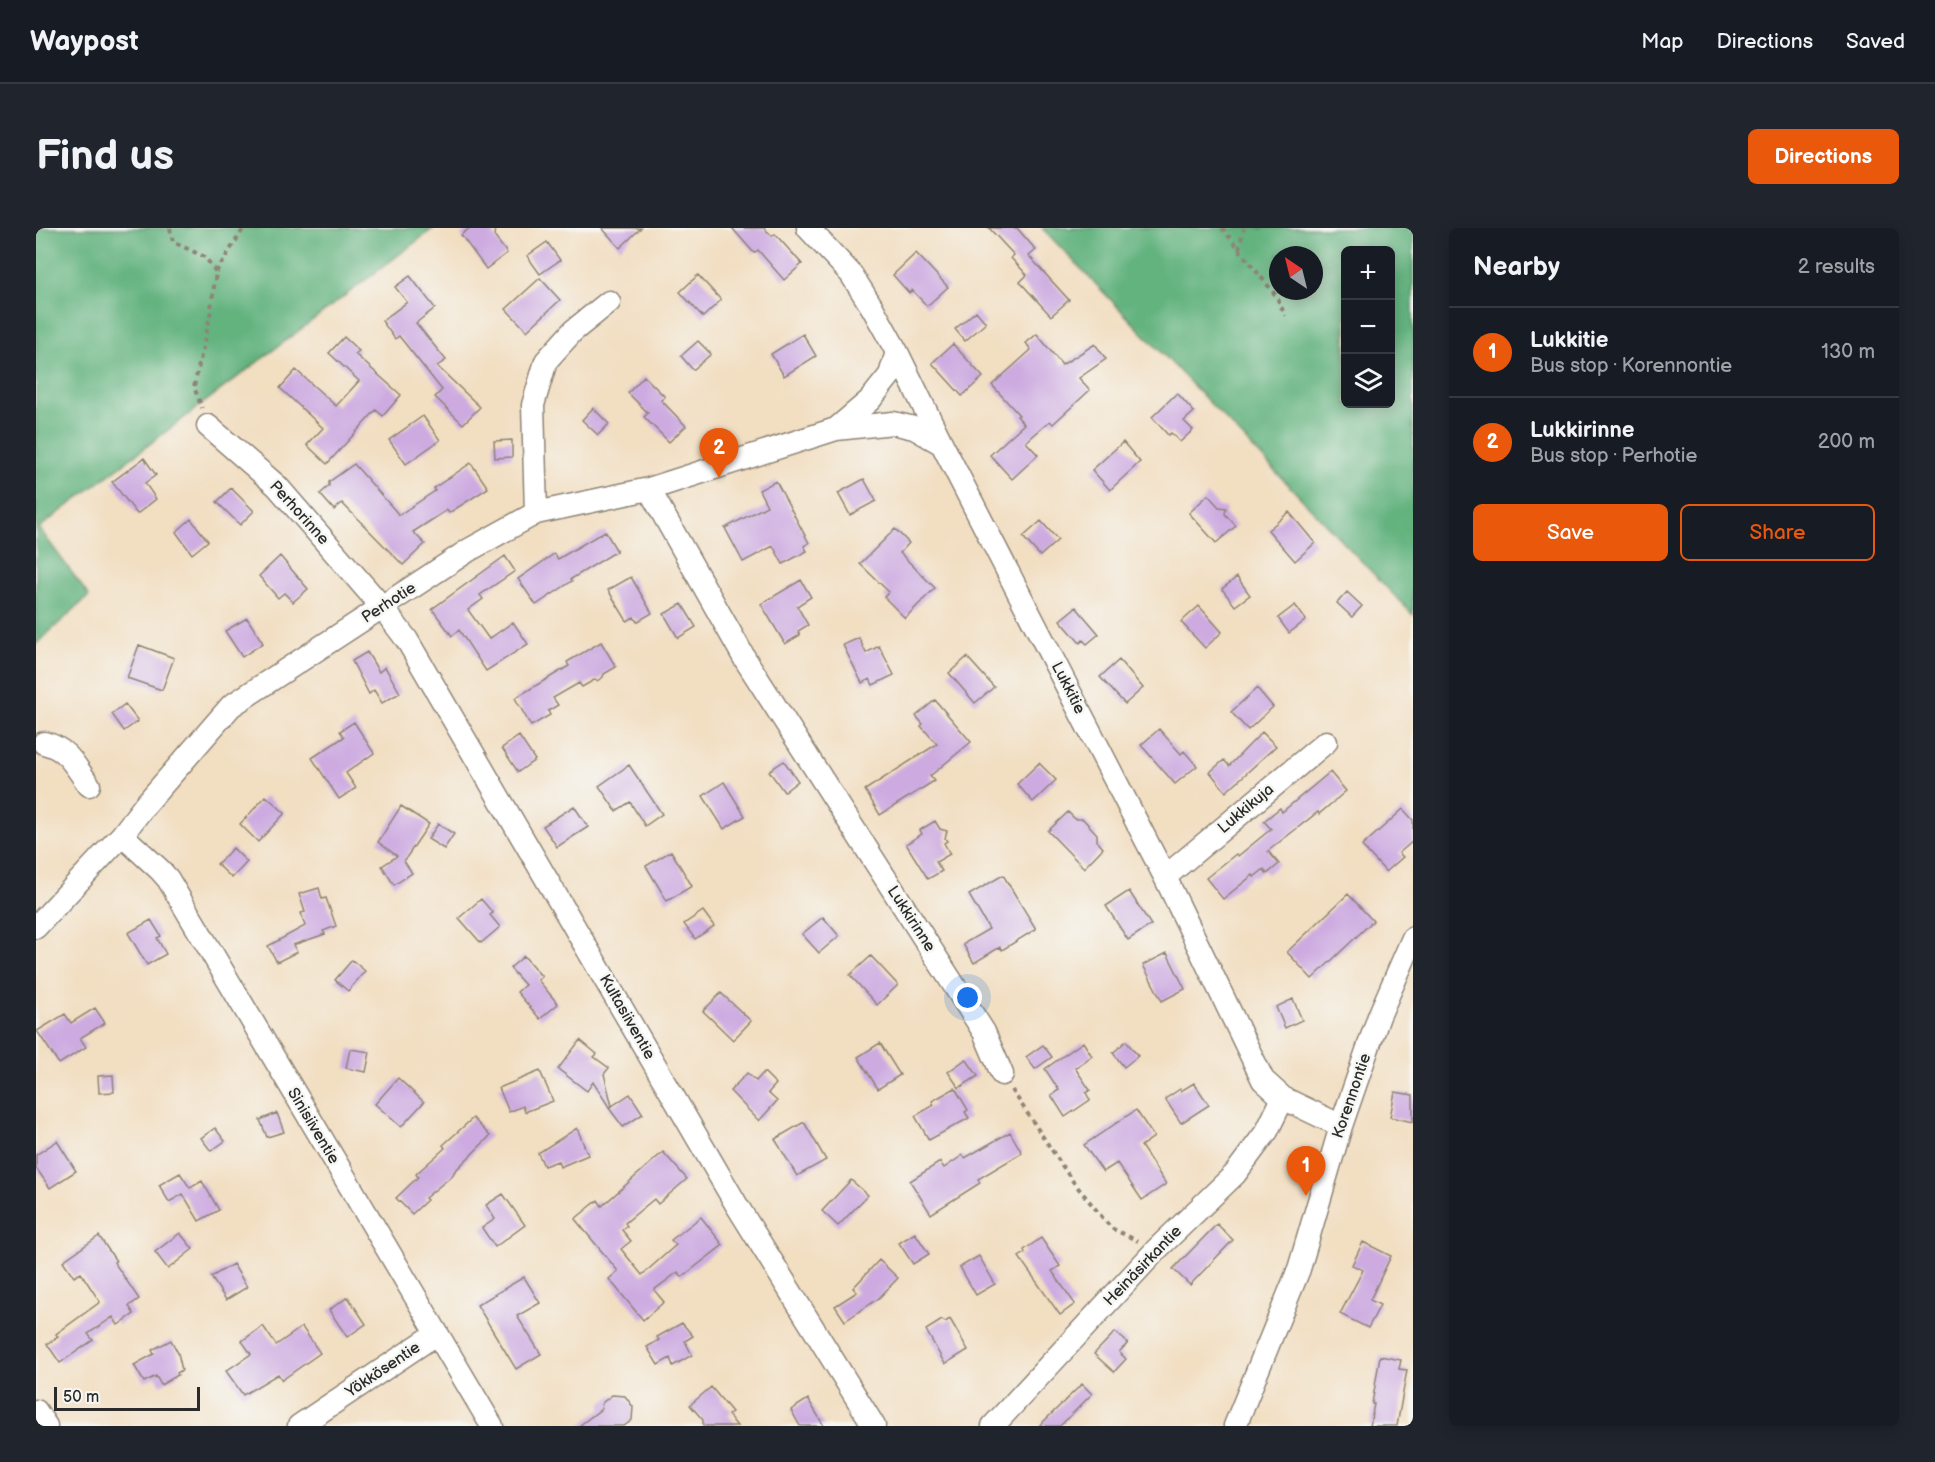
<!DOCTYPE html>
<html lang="en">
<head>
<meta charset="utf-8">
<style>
  :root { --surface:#171b24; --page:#20242c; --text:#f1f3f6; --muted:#9ea1a6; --line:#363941; --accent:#ea580c }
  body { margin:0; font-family:"Balsamiq Sans",sans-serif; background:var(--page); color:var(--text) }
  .controls { position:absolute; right:18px; top:18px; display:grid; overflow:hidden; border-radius:9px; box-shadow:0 3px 15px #0003 }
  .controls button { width:54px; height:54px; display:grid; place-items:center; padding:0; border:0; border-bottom:2px solid var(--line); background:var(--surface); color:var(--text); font:30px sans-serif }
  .compass { position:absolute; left:1233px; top:18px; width:54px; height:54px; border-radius:50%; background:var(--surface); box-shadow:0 3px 15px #0003; rotate:325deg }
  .scale { position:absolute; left:18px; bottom:15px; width:146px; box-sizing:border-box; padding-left:6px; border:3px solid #2b2b2b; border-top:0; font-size:16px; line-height:21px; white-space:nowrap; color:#2b2b2b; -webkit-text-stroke:4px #f6f6f2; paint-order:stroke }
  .you { position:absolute; left:932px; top:770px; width:21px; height:21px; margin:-15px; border:4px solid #fff; border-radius:50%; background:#1a73e8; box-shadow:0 0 0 9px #1a73e833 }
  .badge { display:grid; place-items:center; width:39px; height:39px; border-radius:50%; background:var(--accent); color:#fff; font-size:20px; font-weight:700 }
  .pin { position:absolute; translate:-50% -50px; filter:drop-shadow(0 2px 3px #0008) }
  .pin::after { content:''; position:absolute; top:32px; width:21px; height:18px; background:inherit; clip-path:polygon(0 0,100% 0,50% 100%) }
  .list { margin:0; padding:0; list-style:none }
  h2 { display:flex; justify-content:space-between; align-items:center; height:78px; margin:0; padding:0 24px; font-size:26px }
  h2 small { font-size:20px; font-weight:400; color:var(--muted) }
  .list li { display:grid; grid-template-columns:39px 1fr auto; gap:18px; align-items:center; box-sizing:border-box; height:90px; padding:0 24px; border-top:2px solid var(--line) }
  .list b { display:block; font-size:22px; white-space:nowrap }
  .list p { margin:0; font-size:20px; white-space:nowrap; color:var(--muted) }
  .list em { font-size:20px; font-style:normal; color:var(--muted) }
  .actions { display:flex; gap:12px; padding:18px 24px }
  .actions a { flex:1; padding:14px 0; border:2px solid var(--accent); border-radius:9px; text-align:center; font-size:21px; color:var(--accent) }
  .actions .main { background:var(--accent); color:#fff }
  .icon { flex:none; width:33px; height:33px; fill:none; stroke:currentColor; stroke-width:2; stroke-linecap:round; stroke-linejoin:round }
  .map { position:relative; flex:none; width:1377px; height:1198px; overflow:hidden; border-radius:9px }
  header { display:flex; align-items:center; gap:36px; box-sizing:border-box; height:84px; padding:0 30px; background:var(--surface); border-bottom:2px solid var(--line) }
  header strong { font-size:28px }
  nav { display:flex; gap:33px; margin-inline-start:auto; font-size:21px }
  .intro { display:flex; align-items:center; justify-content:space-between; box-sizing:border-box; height:144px; padding:0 36px }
  h1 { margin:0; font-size:42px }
  .button { padding:15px 27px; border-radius:9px; background:var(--accent); color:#fff; font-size:21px; font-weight:700 }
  main { display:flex; gap:36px; padding:0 36px }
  aside { flex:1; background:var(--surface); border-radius:9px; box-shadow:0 3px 15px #0003 }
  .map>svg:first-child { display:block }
  .forest { fill:#63b37f; stroke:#476f55; stroke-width:1.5; fill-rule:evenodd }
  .building { fill:#cdabe1 }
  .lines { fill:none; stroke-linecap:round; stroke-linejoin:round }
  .minor-casing { stroke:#8e8476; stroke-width:25 }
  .path { stroke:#8e8476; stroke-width:4; stroke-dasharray:4.5 4.5; stroke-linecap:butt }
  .minor { stroke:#fff; stroke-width:22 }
  .labels { text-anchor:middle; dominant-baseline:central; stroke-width:5; stroke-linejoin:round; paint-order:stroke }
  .street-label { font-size:16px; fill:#2b2b2b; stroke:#f6f6f2 }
</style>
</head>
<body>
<header>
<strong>Waypost</strong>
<nav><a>Map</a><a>Directions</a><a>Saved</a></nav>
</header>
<div class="intro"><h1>Find us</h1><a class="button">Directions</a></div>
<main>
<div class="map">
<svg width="1377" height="1198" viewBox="0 0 1377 1198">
  <rect width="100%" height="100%" fill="#f6f6f2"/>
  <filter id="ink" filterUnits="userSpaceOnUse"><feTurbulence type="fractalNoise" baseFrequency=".0167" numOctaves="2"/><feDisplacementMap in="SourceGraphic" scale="12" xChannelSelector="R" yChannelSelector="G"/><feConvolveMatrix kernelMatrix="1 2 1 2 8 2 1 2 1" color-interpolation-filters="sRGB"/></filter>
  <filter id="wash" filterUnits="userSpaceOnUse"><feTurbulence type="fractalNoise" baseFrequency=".008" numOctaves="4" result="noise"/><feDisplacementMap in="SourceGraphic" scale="24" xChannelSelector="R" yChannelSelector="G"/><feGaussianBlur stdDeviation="1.35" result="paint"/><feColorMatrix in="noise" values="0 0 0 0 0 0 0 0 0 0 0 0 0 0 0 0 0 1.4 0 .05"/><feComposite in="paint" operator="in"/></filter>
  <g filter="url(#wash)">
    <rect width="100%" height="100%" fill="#f2dec1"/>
    <path class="forest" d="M0,0H398L3,300L53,368L0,416Z
      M1006,0H1377V387ZM1354,22V176H1310V22ZM1242,27H1278V63H1242Z"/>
    <g id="blocks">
      <path class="building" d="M434,0H459L458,8L471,25L450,41L425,7Z
        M566,0H605L584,20Z
        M696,0H728L736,8L739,6L766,36L748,52L722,22L718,25Z
        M953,0H981L1000,22L993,28L1033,72L1015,88L984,54L991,47L975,30L978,27Z
        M511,14L524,32L504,46L491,28Z
        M880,25L912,59L891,78L876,62L873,65L857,47Z
        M662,47L685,72L667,89L644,64Z
        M374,48L399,80L380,95L410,132L401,138L444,179L427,196L399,169L406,162L363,108L359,111L346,93L371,74L359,59Z
        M504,50L524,72L491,103L470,81Z
        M940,83L950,95L929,113L919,101Z
        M767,106L780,128L748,148L735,126Z
        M1001,106L1026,137L1059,116L1070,131L1043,150L1054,162L1017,196L1014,193L990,214L1002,227L976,251L954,227L988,196L981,188L983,187L956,157L995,122L990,115Z
        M308,109L323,123L319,126L365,167L347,188L340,182L291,236L271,217L287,200L244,160L260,142L300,178L323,153L293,125Z
        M662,113L675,126L657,142L645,128Z
        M917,116L947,149L926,168L896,135Z
        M608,148L629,169L625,172L650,198L633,214L608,189L612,185L592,165Z
        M1141,165L1158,184L1148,193L1157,202L1144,214L1135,205L1132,207L1116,189Z
        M557,180L573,196L562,207L546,192Z
        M387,188L404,212L370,236L353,212Z
        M476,212V229L459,230L458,213Z
        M1087,214L1104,234L1074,262L1056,242Z
        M108,230L120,247L109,255L120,271L101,286L76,254Z
        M435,235L452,260L413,285L411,282L377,304L389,316L367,337L306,275L298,282L284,266L293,258V254L318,236L363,287L399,263L398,260Z
        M828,251L840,273L814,287L802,265Z
        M740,253L773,315L768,318L771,323L747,336L737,318L707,334L689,300L731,278L723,262Z
        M195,260L218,283L204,297L181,274Z
        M1172,267L1183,279L1190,280L1189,286L1200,298L1180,315L1153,285Z
        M1253,284L1279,315L1259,333L1232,302Z
        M155,291L172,313L156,326L140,304Z
        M1005,293L1022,312L1004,328L987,309Z
        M859,301L873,315L864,325L899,360L869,390L848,369L853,364L824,336Z
        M569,303L581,323L535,351L536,353L500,377L482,351L518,326L522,331Z
        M244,328L272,361L257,374L248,365L242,370L223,348Z
        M469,328L479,343L444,367L447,371L432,382L453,411L477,394L492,416L450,443L423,402L416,408L396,381Z
        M595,349L616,385L601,394L598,389L591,393L572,362Z
        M1201,349L1214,367L1199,378L1186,361Z
        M765,352L775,369L761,378L772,397L762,403L764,407L749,416L725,376Z
        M1311,364L1326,378L1316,389L1301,375Z
        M646,376L660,399L642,410L628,386Z
        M1259,377L1270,392L1253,405L1242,390Z
        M1163,378L1186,404L1169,420L1145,394Z
        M1040,379L1063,406L1051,416L1047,412L1044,415L1024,392Z
        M211,390L227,415L206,429L189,403Z
        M823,410L830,425L843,418L858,447L837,457L834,451L826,455L807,417Z
        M565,414L580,439L568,446L567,449L561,453L558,452L546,459L543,455L517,470L522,477L512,483L514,487L495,498L479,470L533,438L531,434Z
        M103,417L138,430L126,462L91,450Z
        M331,424L343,444L349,439L364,465L346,475L338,462L333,466L316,433Z
        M931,429L958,459L939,475L913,445Z
        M1083,432L1107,460L1089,476L1064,449Z
        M1221,460L1237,479L1212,502L1195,484Z
        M899,472L935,514L894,548L898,553L844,587L829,562L901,516L885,498L887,496L880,488Z
        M89,476L102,493L88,503L76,486Z
        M318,494L338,525L310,545L320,560L303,571L276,530L308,509L304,503Z
        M1123,501L1145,526L1148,523L1161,538L1139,556L1105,517Z
        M1226,504L1240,518L1190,564L1174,544L1188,532L1193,538Z
        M483,508L499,532L482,544L466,520Z
        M748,533L762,553L748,564L733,543Z
        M1003,535L1020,552L997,574L981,556Z
        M593,537L626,586L609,598L594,574L580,583L563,558Z
        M1294,544L1310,563L1283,586L1282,584L1232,623L1243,636L1231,646L1228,641L1218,649L1217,647L1187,671L1170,650L1200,626L1202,628L1235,601L1228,593L1244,580L1246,584Z
        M688,554L709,588L688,601L667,568Z
        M230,568L249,585L222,614L204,596Z
        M365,578L393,596L368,633L376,645L358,657L346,638L361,628L342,614Z
        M538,578L552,599L521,619L507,598Z
        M1367,581L1377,592V613L1363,625L1367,629L1350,644L1326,618Z
        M1032,584L1039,591H1047L1061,606V613L1067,620L1048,640L1012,603Z
        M899,593L904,601L911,603L909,610L911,613L908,615L914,626L900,634L906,643L892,651L870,616L886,606L884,602Z
        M402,596L418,606L408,621L392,611Z
        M197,620L211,634L196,650L181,636Z
        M635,623L656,658L631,673L610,638Z
        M967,647L1000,701L966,722L964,719L938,735L927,716L953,701L933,667Z
        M283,660L286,671L290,670L300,698L287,703L289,706L257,717L261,724L241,734L232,718L269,698L265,685L269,684L263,666Z
        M1093,663L1115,697L1092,712L1070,678Z
        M1312,666L1337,693L1276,751L1251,724Z
        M445,671L457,685L454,687L464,699L445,715L423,690Z
        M667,683L678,698L659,711L648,696Z
        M787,689L803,708L783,725L766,706Z
        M115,692L125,708L121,710L130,726L111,737L92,705Z
        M1131,725L1149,761L1126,773L1107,737Z
        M488,728L506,749L502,752L522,776L504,791L481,764L489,757L474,740Z
        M835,728L862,757L841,777L814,747Z
        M316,732L329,743L312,763L299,752Z
        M685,765L715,793L697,812L667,783Z
        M1257,771L1266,792L1249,800L1240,779Z
        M59,780L69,795L44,810L50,819L23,836L1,803L29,786L35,795Z
        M544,812L561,826L558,829L573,840L568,846L576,878L594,866L607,886L587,899L573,880L575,878L573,879L557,854L551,863L522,841Z
        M1090,813L1102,828L1088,839L1077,825Z
        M1047,814L1056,828L1039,840L1054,862L1050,865L1054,872L1029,889L1015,867L1023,862L1009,841Z
        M844,815L864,847L842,861L822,829Z
        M1007,817L1016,829L999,841L990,829Z
        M314,821L334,824L330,844L310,840Z
        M930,831L942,848L923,860L912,844Z
        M504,843L517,873L489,884L487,878L473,884L463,860Z
        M728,844L740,856L732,865L741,873L723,893L694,863L711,845L720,853Z
        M77,847L78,864L63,865L62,848Z
        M362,850L388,874L365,899L339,876Z
        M1158,855L1173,877L1145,895L1129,871L1144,861L1145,863Z
        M919,860L932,882L929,884L933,890L893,912L879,888L898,877L896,873Z
        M1359,864L1377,867V894L1354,889Z
        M1100,882L1118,909L1105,918L1130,956L1106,972L1081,935L1067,944L1048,917Z
        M241,885L248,904L231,909L224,892Z
        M437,890L454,908L418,944L417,947L389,970L391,972L376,986L360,970L382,949L380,946L409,920L407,917Z
        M768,894L790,932L761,948L739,911Z
        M179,900L189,913L175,923L165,910Z
        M541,900L552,927L524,939L522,933L508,938L502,925Z
        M974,904L986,925L942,951L944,955L895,986L874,953L904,934L908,940L927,927L929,930Z
        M21,913L40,943L14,960L0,940V927Z
        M627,924L651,951L622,976L618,971L589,995L591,998L586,1002L595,1013L585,1021L606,1047L640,1017L635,1012L665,989L687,1017L646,1049L642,1044L618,1062L628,1074L607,1092L573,1051L582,1043L539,991L562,972L566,978Z
        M144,945L154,960L166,953L183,982L163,993L147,966L133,974L123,957Z
        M815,952L832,967L802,998L786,983Z
        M467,966L489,997L459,1019L446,1000L459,991L450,977Z
        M1181,996L1197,1012L1154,1057L1137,1041Z
        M144,1005L157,1021L132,1041L119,1024Z
        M879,1005L893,1026L877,1036L863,1015Z
        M63,1008L80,1033L78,1034L103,1071L93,1078L98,1086L82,1097L77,1089L52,1106L57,1112L24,1135L11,1116L22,1109L20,1106L64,1074L45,1045L38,1049L27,1033Z
        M1005,1010L1024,1038L1016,1043L1039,1076L1024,1087L983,1029L989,1025L988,1022Z
        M1327,1014L1355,1028L1334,1072L1344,1077L1332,1100L1304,1086L1327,1042L1316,1037Z
        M943,1028L959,1056L940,1067L924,1039Z
        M843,1032L862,1050L843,1070L809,1093L799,1078L821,1064L817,1060Z
        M197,1036L211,1059L190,1072L175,1049Z
        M488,1049L504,1075L481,1088L505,1126L480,1141L441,1077Z
        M312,1069L330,1096L311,1109L293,1082Z
        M914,1091L932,1122L909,1136L890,1102L906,1092L909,1094Z
        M646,1095L657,1108L649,1113L656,1127L637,1138L634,1130L622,1137L611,1119L623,1112L621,1109Z
        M227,1098L240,1117L266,1099L284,1125L246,1152L242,1146L207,1167L190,1143L215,1126L206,1113Z
        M1079,1104L1092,1115L1083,1124L1090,1131L1078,1144L1058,1126Z
        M135,1112L142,1125L146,1142L141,1145L142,1147L125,1157L120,1148L108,1154L98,1137L118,1126L116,1122Z
        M1344,1128L1365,1132L1363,1141L1371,1142L1361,1198H1334L1338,1176H1336Z
        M1046,1156L1056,1166L1024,1198H1003Z
        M675,1159L696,1184L692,1187L701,1198H667V1192L654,1177Z
        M576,1167L589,1168L597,1179L596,1192L588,1198H543L565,1181L566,1175Z
        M772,1171L788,1198H764L755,1182Z"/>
    </g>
  </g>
  <g filter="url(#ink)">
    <use href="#blocks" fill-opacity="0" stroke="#8e8476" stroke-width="1.5"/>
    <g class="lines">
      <g class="minor-casing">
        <path id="minor" d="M772,0L815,46L836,79L861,124L906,216L1129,649L1227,852L1247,870L1305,898
          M172,198L241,258L346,379L371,412L700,976L838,1198
          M800,201L834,172L854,147L861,124
          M613,261L709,431L948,804L966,846
          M500,285L497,177L510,133L537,103L573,74
          M8,515C33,521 39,539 53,557
          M86,607L124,642L132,651L456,1198
          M1129,649L1290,514
          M0,699L86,607L109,577L195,478L433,322L500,285L613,261L800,201L857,195L878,200L906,216
          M0,1183L10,1198
          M263,1198L400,1106
          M957,1198L1121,1021L1199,946L1231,903L1247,870
          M1199,1198L1263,1041L1305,898L1343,788L1377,710"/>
      </g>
      <path class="path" d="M134,0L137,14L169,29L180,44L174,88L158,159L166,180
        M1186,0L1241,69L1249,88
        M1203,21L1208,0
        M180,44L208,0
        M976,862L1035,951L1075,1000L1102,1013"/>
      <use href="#minor" class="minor"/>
    </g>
  </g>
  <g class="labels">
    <g class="street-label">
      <text transform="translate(263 285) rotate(48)">Perhorinne</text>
      <text transform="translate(353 375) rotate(-33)">Perhotie</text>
      <text transform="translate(1032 460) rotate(63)">Lukkitie</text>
      <text transform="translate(1210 581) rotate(-40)">Lukkikuja</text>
      <text transform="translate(875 691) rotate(57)">Lukkirinne</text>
      <text transform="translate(591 789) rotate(60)">Kultasiiventie</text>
      <text transform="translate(1316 868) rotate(-71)">Korennontie</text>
      <text transform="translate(277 898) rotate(59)">Sinisiiventie</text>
      <text transform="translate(1107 1038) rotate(-46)">Heinäsirkantie</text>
      <text transform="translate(347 1142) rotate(-34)">Yökkösentie</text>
    </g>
  </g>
</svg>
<div class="controls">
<button>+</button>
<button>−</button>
<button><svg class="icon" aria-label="layers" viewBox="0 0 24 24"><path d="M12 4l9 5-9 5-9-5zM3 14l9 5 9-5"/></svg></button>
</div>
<svg class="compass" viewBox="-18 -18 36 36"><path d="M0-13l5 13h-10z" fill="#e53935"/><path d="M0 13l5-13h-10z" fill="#9ea1a6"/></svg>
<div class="scale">50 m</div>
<div class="you"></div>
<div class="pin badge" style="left:1270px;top:968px">1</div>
<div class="pin badge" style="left:683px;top:250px">2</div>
</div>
<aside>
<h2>Nearby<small>2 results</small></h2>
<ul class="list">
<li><span class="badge">1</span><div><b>Lukkitie</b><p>Bus stop · Korennontie</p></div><em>130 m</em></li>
<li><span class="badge">2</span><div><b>Lukkirinne</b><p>Bus stop · Perhotie</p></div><em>200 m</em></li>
</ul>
<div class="actions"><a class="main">Save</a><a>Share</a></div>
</aside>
</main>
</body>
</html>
